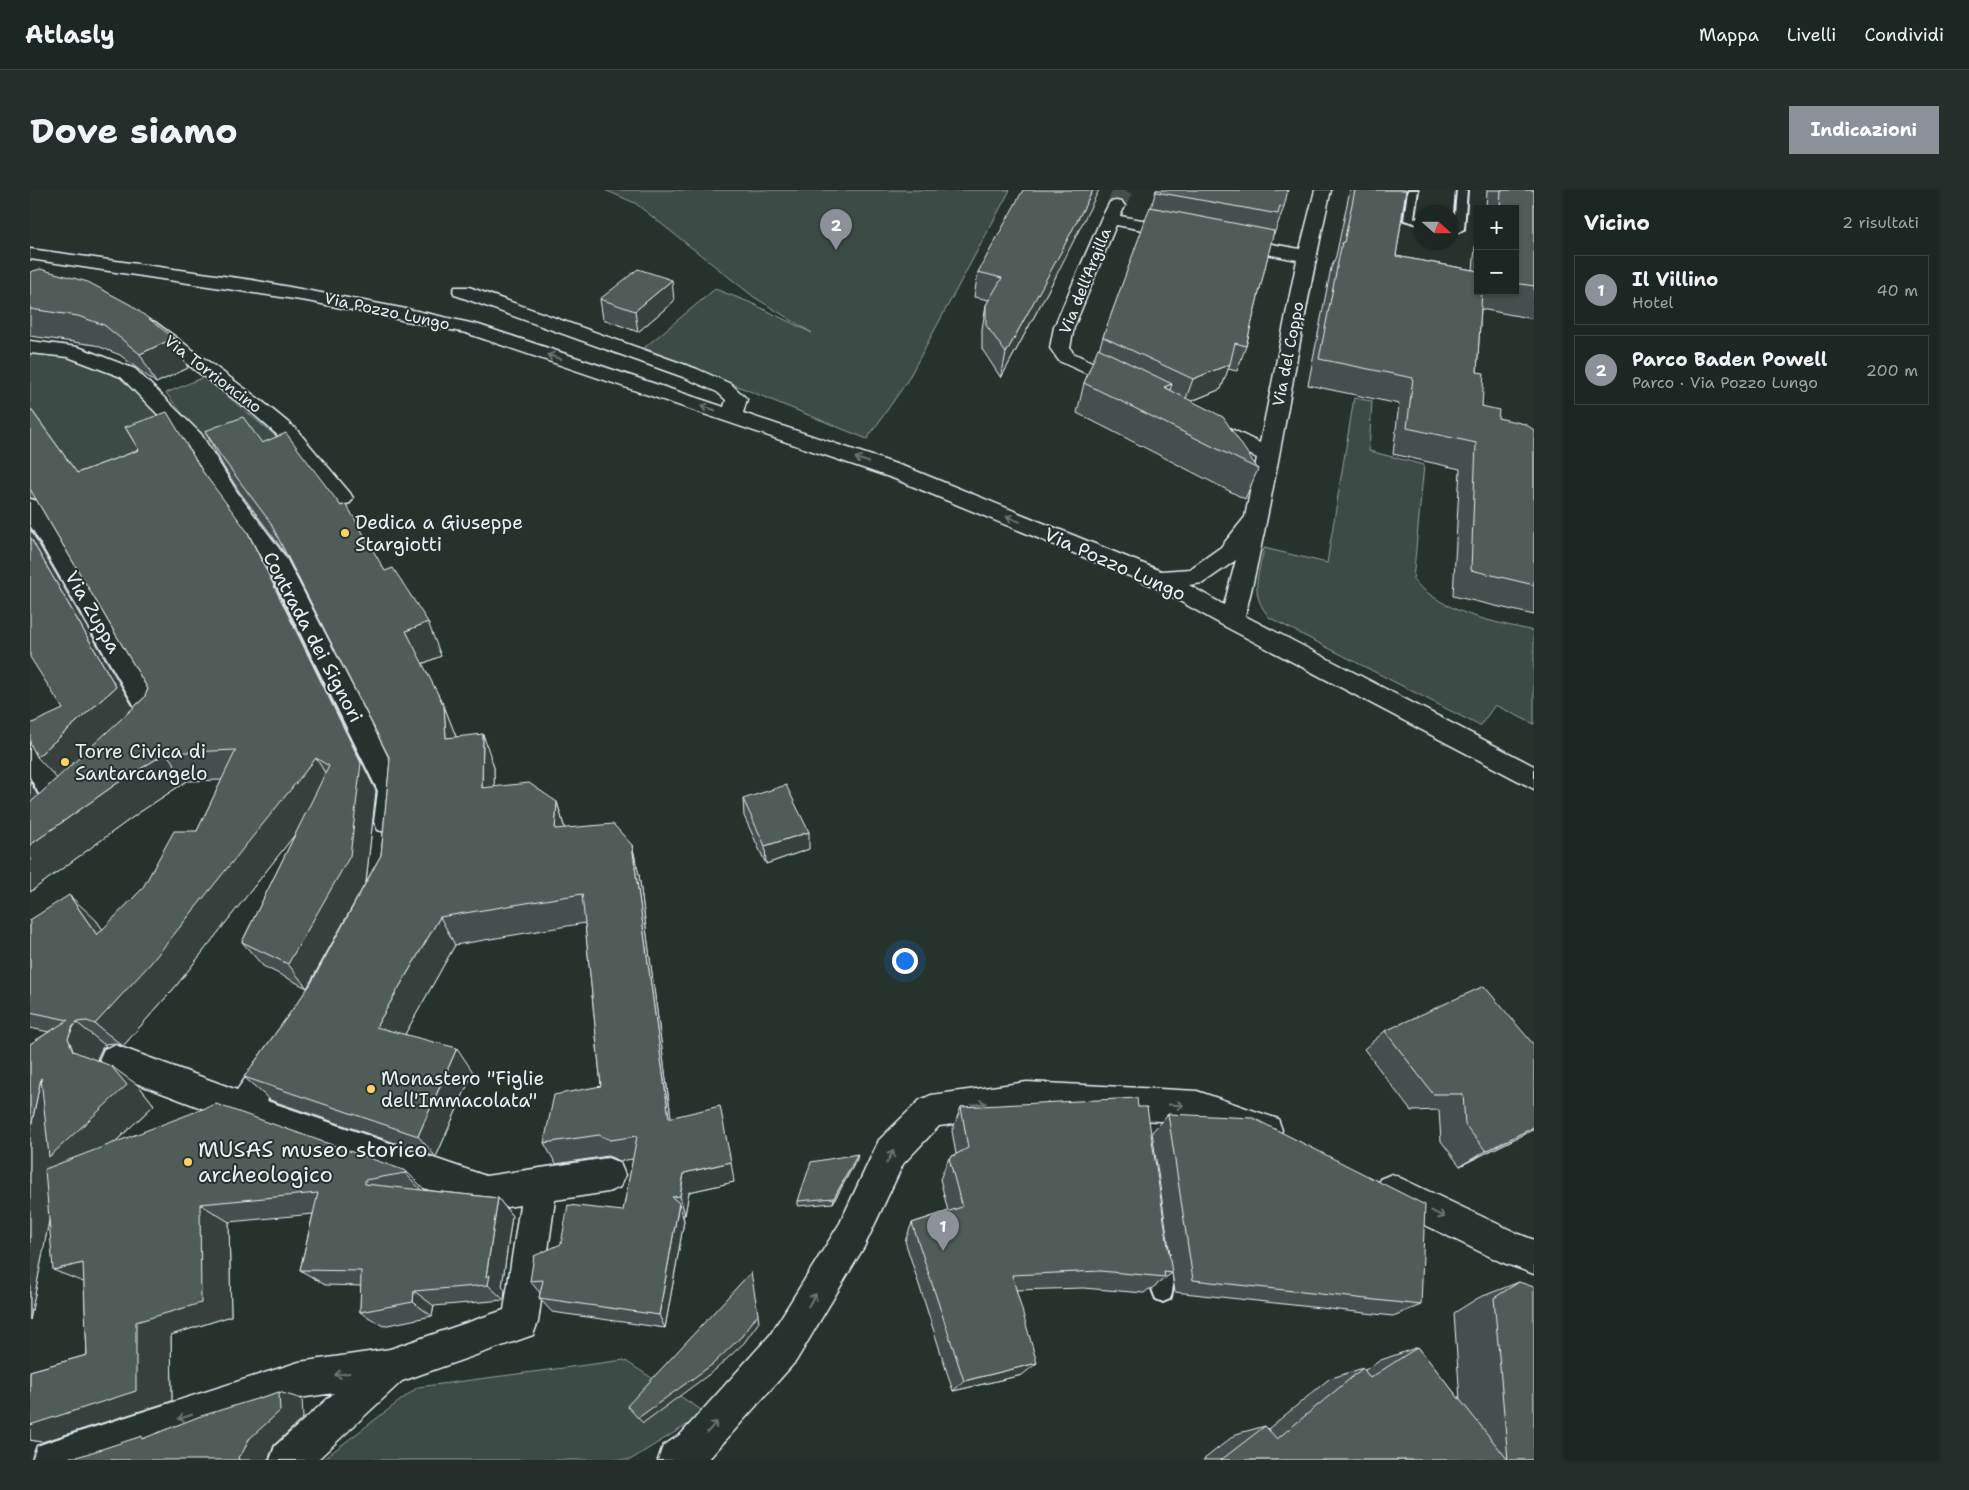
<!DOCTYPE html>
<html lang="it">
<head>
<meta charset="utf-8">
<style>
  :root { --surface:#1c2622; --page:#252e2a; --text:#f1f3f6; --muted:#a0a5a5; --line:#3a4340; --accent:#8c9099 }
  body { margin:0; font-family:"Shantell Sans",sans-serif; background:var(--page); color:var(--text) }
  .controls { position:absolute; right:15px; top:15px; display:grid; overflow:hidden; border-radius:0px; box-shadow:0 1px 4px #0004 }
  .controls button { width:45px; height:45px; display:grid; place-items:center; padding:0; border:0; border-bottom:1px solid var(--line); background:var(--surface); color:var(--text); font:25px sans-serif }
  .compass { position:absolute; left:1384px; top:15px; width:45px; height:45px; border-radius:50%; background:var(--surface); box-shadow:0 1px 4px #0004; rotate:111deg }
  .you { position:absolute; left:874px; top:770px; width:18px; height:18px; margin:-12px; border:4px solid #fff; border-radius:50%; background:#1a73e8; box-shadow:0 0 0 8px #1a73e833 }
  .badge { display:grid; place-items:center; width:32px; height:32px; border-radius:50%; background:var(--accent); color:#fff; font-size:16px; font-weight:700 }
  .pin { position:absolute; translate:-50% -41px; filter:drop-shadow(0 1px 2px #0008) }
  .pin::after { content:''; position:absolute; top:26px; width:18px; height:15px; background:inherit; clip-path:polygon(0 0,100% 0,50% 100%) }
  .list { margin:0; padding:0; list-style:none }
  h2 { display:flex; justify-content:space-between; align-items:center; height:65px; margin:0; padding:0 20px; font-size:21px }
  h2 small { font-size:16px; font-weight:400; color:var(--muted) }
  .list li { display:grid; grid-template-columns:32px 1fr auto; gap:15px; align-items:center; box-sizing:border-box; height:70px; margin:0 10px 10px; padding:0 10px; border:1px solid var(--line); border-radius:0px }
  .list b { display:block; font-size:19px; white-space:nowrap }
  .list p { margin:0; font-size:16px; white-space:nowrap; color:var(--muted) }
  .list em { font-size:16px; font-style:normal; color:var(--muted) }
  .map { position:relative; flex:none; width:1504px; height:1270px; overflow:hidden; border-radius:0px }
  header { display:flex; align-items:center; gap:30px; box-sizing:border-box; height:70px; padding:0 25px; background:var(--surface); border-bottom:1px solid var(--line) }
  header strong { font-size:24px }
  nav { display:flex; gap:28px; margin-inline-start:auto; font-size:18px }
  .intro { display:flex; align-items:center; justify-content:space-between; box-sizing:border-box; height:120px; padding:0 30px }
  h1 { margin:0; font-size:35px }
  .button { padding:12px 22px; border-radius:0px; background:var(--accent); color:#fff; font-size:18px; font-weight:700 }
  main { display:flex; gap:30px; padding:0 30px }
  aside { flex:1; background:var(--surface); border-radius:0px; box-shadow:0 1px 4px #0004 }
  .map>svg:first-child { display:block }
  .green { fill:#3e4b47; stroke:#939ea0 }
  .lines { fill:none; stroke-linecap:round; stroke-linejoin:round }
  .street-tunnel { stroke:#43504b; stroke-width:19; stroke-dasharray:19 9; stroke-linecap:butt }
  .lane-casing { stroke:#e8f1f8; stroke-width:4 }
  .street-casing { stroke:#e8f1f8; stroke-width:3 }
  .lane { fill:#26332d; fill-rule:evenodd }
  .street { fill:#26332d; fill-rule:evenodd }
  .wall { fill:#454f4d; stroke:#e8f1f8 }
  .shaded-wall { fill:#38403e; stroke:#e8f1f8 }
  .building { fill:#505c59; stroke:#e8f1f8 }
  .oneway { stroke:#6a7674 }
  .poi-dot { fill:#ffd166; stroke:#26332d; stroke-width:2 }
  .labels { text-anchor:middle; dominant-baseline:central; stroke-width:4; stroke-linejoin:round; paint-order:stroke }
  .far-street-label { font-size:16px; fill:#e8f1f8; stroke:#26332d }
  .poi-label { font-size:19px; fill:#e8f1f8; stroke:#26332d; text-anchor:start }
  .street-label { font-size:19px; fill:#e8f1f8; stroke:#26332d }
  .near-poi-label { font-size:22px; fill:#e8f1f8; stroke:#26332d; text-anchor:start }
</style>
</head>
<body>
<header>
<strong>Atlasly</strong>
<nav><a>Mappa</a><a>Livelli</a><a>Condividi</a></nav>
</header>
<div class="intro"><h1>Dove siamo</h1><a class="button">Indicazioni</a></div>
<main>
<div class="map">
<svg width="1504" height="1270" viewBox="0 0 1504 1270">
  <rect width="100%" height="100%" fill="#26332d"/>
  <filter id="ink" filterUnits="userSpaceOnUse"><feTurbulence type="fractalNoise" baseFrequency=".02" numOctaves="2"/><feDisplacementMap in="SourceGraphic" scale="10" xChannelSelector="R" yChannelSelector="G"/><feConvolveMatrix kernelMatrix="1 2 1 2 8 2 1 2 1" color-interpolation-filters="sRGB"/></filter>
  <g filter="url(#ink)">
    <path class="green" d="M575,0H980L876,193L837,249L614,158L685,99L719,112L782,143L724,107L605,13Z
      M0,156L98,183L159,251L113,268L68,316L0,248Z
      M174,187L248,248L191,272L136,203Z
      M1324,208L1342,211L1339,261L1394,275L1383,390C1416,424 1460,431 1504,441V534L1465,515L1450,536L1240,428C1219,404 1228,387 1234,358L1297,373Z
      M594,1170L676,1223L600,1270H292L388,1197Z"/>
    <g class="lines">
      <path class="street-tunnel" d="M1086,16L1093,0"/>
      <g class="lane-casing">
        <path id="lane" d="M1378,0H1388L1384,28L1392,29V35L1374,30Z
          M1427,0H1437L1434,39L1429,42L1422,41V35H1424Z
          M1128,1059L1135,1062C1141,1075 1146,1096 1140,1109L1133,1112L1126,1109C1120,1096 1115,1075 1121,1062Z"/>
      </g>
      <g class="street-casing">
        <path id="street" d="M1285,0H1301C1268,141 1250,285 1215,426L1504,576V599L1194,436L1121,395L865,289L436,143L277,111L0,69V59L222,90L387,121L449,135L694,217L696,210L687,202L653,187L425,105L423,101L425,97H439L667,179L701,194L717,209L713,223L881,279L1131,381L1160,379L1191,357L1215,327L1227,268L1169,240L1166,235L1169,230L1176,229L1183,230L1230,253L1267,70L1202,57L1196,56L1193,52L1196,48L1202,47L1270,59ZM1206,370L1194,415L1159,395L1173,393Z
          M1086,11L1092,12L1095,16L1090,26L1150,37L1156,38L1159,42L1156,46L1150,47L1086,35L1044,137L1040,158L1043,163L1102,191L1105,195L1102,199L1095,201L1029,171L1020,158L1024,137L1071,29L1080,12Z
          M118,130L125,132L233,212L266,239L320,303L323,308L320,313L312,315L304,313L252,249L219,220L111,140L108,136L111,132Z
          M0,151L48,157L105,179L171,244L207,302L256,368L351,552L374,601L372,632L368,640L358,643L348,640L344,632L348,601L235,371L191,312L156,253L91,187L38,167L0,163Z
          M0,309L8,311L138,529C131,542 121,550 106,545L102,538L111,527L0,335Z
          M0,552L9,555L40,609L44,617L40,625L30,628L20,625L0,587Z
          M248,853L259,857L264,868L237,911L456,986L578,968L590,973L595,985L590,997L578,1002L525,1010L508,1132L503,1145L372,1191L287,1270H240L245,1256L304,1203L269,1208L80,1270H2L7,1256L21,1251L269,1172L360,1159L474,1120L490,1015L456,1020L213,934L85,885L74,881L69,870L74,859L85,855L207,900L237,857Z
          M997,892L1167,901L1248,929L1252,940L1248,951L1236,956L1167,933L997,924L909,936L873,974L834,1057L766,1171L678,1270H628L633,1256L651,1244L740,1145L810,1033L849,950L890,910L901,905Z
          M1362,984L1489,1044L1504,1050V1084L1471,1072L1350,1013L1345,1001L1350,989Z"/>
      </g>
      <use href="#lane" class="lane"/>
      <use href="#street" class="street"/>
    </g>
    <path class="wall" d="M1126,0L1254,17L1244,44H1243L1216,156L1207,181L1198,179L1191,199L1162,211L1228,279L1215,309L1047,223L1054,193L1069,159L1073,147L1121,18Z
      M1320,0H1376L1366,66L1443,80L1445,57L1448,51V101H1485V19H1456L1457,0H1504V129L1451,119L1447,182L1452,216L1468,228L1504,240V425L1423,406L1430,279L1363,264L1369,214L1278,195L1301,78L1306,66Z
      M0,82L158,178L126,193L90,165L65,155L0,146Z
      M948,82L1026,86L971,188L952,159V139L956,115L959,110L944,107Z
      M570,109L644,111L608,142L573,129Z
      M0,218L47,283L109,260L95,237L173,282L233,372L346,601L336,692L351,665L360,570L258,367L209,301L193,276L175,241L232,253L355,381L411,466L392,474L414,516L426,547L464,577V597L527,612L535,639L602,655L609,685L641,927L704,992L659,1002L655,1025H653L654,1031L635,1138L522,1122L509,1108L510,1103L500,1091L531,1054L593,1021L603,969L590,971L578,966L526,974L514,953L571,896L555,733L425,755L375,844L443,882L406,967L240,910L214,887L280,795L326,710L277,798L233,776L212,752L266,643L146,796L93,856L86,853L74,854L76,856L72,858L67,869L68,870L109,896L124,915L84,953L376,981L394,1000L468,1008L482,1026L472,1097L475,1100L474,1110L404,1116L402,1126L353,1136L330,1122L331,1096L295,1095L270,1080L283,1024L199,1032L201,1126L141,1145L142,1211L12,1252L0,1250V1181L57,1165L54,1092L19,1030L0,1130V854L19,842L0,838V730H66L73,740L167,641L192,590L157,591L110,622L0,702V591L8,606L27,588L33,519L0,339L103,518L114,508L118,499L6,309L0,308Z
      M713,609L779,659L736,674L714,626Z
      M1355,841L1504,939L1430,976L1411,951L1409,920L1381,921L1334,859Z
      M931,917H1108L1140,1065L1122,942L1138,924L1391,1115L1363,1126L1145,1102L1142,1083L1121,1099H1119L1114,1103L1053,1098L986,1100L992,1185L923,1201L875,1051L882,1033L918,1021L910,989L919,968L926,964L922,941Z
      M827,969L803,1013L768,1016V1011Z
      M1489,1092L1504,1270H1173L1206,1244L1235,1236L1238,1239L1299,1189L1333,1178L1335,1180L1351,1170L1388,1157L1430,1210L1424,1123L1448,1108Z"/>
    <path class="shaded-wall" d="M1063,0H1069L1026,86L971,188L976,163Z
      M642,90L644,111L608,142L605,121Z
      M144,148L158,178L126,193L110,164Z
      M1200,174L1191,199L1154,214L1163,189Z
      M1142,194L1132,223L1134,197Z
      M0,339L109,527L33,595L7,567L86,497L0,347Z
      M217,341L233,372L346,601L336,692L277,798L258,774L331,573Z
      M398,432L411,466L389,475L376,441Z
      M414,516L427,549L416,548Z
      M453,544L464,577L465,630L452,598Z
      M136,563L157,591L110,622L0,702V655L86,594Z
      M286,568L303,596L146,796L93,856L65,834Z
      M0,591L13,615L0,627Z
      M527,612L536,643L525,639Z
      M779,642V659L736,674L735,656Z
      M602,655L609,685L644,950L639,928Z
      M39,705L66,730L94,770L67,745Z
      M410,727L425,755L365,862L346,837Z
      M46,832L76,856L72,858L67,869L72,882L43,861L38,848Z
      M427,858L443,882L406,967L388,946Z
      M81,876L109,896L124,915L51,984L30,973L0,1130V942L11,888Z
      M1504,937V939L1430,976L1456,961Z
      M828,964L827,969L803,1013L804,1008Z
      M701,972L704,992L659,1002L655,1025L650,1006L654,983Z
      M376,981L395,1000L394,1003L375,983Z
      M468,1008L482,1026L472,1097L475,1100L474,1110L458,1095L456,1087Z
      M649,1013L654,1031L635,1138L629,1125Z
      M170,1014L199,1032L201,1126L141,1145L142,1211L12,1252L0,1250V1235L106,1132Z
      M53,1073L61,1095L23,1080Z
      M384,1101L404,1116L402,1126L383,1112Z
      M728,1124L729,1132L714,1153L685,1180L613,1233L608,1228Z
      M1007,1173L992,1185L923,1201L934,1191Z
      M249,1202L272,1209L273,1228L244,1255L239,1268L236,1270H209L208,1267Z"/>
    <path class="building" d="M993,0H1063L1031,62L976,163L956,135V115L972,88L948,82Z
      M1126,0H1258L1254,17L1250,16L1248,24L1126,2Z
      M1325,0H1376L1366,66L1448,81V101H1452L1447,182L1454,183L1452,216L1469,220L1468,228L1495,234L1504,240V395L1441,380L1446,253L1377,238L1383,188L1289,169L1312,52H1314Z
      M1471,0H1504V96L1485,93V19H1470Z
      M1120,17L1244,41L1216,156L1205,153L1200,174L1163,189L1073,147Z
      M10,79L58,92L101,115L144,148L110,164L74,135L48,126L0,119V82Z
      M608,79L642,90L605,121L570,109Z
      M1068,158L1142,194L1134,197L1193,227L1228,279L1054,193Z
      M0,218L47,283L109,260L95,237L137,222L173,282L217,341L331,573L320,666L258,774L212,752L299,576L286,568L121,773L65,834L57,831L46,832L47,834L43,836L38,848L43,861L81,876L97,895L19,967L11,888L0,942V854L38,830L0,822V730L39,705L67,745L112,699L144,641H167L206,560L136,563L86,594L0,655V613L114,508L118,499L0,299Z
      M213,227L232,253L256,243L311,316L316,314L355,381L363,378L398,432L376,441L414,516L416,548L453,544L452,598L499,593L527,612L525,639L583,634L602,655L639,928L690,916L701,972L654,983L650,1006L642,1007L649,1013L629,1125L509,1108L513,1090L500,1091L504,1066L531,1054L538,1015L593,1021L607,946L581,950L569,945L514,953L524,905L571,896L552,704L410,727L346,837L427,858L388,946L214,887L280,795L351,665L360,569L240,332L190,265L175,241Z
      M0,347L86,497L7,567L0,553V534L33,519L0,467Z
      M756,595L779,642L735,656L713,609Z
      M1454,796L1504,855V937L1456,961L1435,935L1433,904H1403L1355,841Z
      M1107,908L1108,917H1117L1142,1083L1134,1082L1135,1087L1070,1081L982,1085L1007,1173L934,1191L882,1033L932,1017L919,968L938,958L931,917Z
      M186,914L376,981L375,983L335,990V994L468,1008L456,1087L460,1085L458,1095L384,1101L383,1112L330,1122L331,1081L270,1080L288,1003L170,1014L171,1113L106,1132V1201L0,1235V1181L57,1165L53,1073L23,1080L15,979Z
      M1138,924L1223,928L1395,1015L1391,1115L1163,1090Z
      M828,964L804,1008L768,1011L781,972Z
      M721,1082L728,1124L712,1146L683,1174L608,1228L597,1216Z
      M1489,1092L1504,1097V1270H1191L1235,1236L1247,1249L1333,1178L1340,1188L1388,1157L1478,1270L1464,1108Z
      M249,1202L250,1221L219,1249L213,1262L208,1267L209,1270H39L40,1267H47L112,1246V1249L168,1227Z"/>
    <defs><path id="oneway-shaft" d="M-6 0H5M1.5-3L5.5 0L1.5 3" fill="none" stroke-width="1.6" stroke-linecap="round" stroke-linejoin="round" transform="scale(1.25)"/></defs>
    <g class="oneway">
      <use href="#oneway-shaft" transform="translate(524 167) rotate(-162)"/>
      <use href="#oneway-shaft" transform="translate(678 218) rotate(-162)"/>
      <use href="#oneway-shaft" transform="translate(832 270) rotate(-161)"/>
      <use href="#oneway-shaft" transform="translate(983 329) rotate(-158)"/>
      <use href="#oneway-shaft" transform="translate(949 914) rotate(-8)"/>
      <use href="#oneway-shaft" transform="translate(1146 915) rotate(3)"/>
      <use href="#oneway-shaft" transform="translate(860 967) rotate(-61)"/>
      <use href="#oneway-shaft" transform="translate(1408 1024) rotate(26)"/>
      <use href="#oneway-shaft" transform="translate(782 1110) rotate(-59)"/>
      <use href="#oneway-shaft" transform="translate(312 1184) rotate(172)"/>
      <use href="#oneway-shaft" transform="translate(155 1227) rotate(162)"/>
      <use href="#oneway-shaft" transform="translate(682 1237) rotate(-48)"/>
    </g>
  </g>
  <g class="poi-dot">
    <circle cx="315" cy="343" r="5"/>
    <circle cx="35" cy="572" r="5"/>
    <circle cx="341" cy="899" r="5"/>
    <circle cx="158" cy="972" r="5"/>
  </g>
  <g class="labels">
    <g class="far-street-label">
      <text transform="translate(1055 91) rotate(-68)">Via dell'Argilla</text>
      <text transform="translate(357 121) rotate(12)">Via Pozzo Lungo</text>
      <text transform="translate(1258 164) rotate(-79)">Via del Coppo</text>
      <text transform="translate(183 184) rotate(37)">Via Torrioncino</text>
    </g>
    <g class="poi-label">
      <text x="325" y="332">Dedica a Giuseppe<tspan x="325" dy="22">Stargiotti</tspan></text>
      <text x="45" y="561">Torre Civica di<tspan x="45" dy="22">Santarcangelo</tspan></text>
      <text x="351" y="888">Monastero "Figlie<tspan x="351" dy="22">dell'Immacolata"</tspan></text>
    </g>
    <g class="street-label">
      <text transform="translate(1085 374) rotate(24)">Via Pozzo Lungo</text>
      <text transform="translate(63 422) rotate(60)">Via Zuppa</text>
      <text transform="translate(283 447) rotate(62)">Contrada dei Signori</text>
    </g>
    <g class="near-poi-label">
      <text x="168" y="959">MUSAS museo storico<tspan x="168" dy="25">archeologico</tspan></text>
    </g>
  </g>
</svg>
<div class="controls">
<button>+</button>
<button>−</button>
</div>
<svg class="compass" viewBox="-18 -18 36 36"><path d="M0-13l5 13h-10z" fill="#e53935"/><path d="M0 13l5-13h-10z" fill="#a0a5a5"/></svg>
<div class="you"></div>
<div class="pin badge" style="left:913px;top:1061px">1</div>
<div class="pin badge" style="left:806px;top:60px">2</div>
</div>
<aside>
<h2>Vicino<small>2 risultati</small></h2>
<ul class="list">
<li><span class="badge">1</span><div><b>Il Villino</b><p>Hotel</p></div><em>40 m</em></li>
<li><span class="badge">2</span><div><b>Parco Baden Powell</b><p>Parco · Via Pozzo Lungo</p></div><em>200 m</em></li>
</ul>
</aside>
</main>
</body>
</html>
